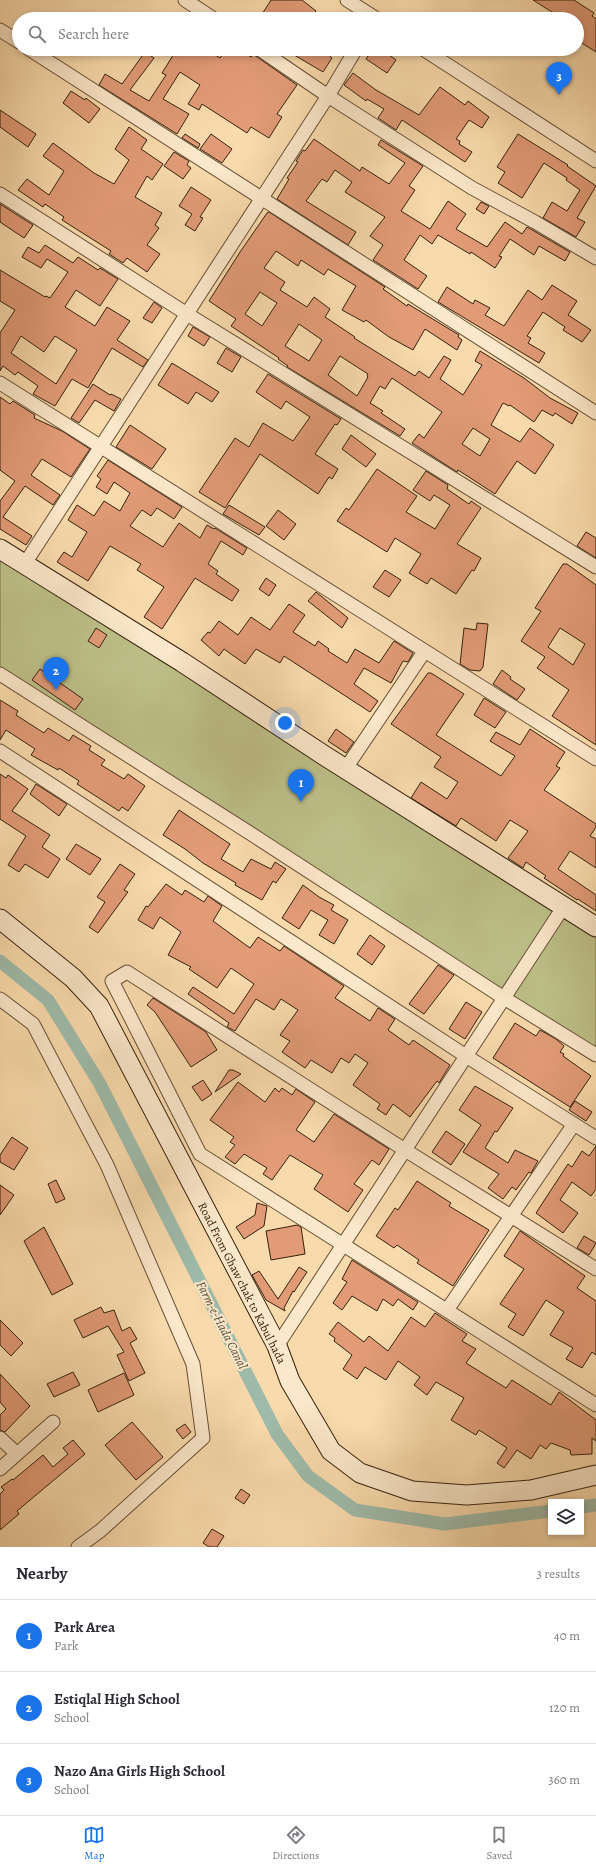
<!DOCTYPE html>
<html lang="en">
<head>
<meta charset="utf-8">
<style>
  :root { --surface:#fff; --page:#f7f7f7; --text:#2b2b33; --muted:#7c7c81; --line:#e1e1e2; --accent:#1a73e8 }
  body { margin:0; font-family:Alegreya,serif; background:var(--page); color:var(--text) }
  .controls { position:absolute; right:12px; bottom:12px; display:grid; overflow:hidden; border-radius:0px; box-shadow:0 2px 6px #0003 }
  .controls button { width:36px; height:36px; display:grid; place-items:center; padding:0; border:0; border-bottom:1px solid var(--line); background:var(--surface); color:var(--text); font:20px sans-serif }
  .you { position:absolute; left:285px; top:723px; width:14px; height:14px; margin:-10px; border:3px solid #fff; border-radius:50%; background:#1a73e8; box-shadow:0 0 0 6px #1a73e833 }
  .badge { display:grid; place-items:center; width:26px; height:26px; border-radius:50%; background:var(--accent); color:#fff; font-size:13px; font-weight:700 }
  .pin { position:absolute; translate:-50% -33px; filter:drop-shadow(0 1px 2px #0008) }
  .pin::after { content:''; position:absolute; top:21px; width:14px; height:12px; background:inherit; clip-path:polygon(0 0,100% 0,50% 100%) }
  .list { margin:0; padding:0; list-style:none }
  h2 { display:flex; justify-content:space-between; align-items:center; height:52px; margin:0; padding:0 16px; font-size:17px }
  h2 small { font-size:13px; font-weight:400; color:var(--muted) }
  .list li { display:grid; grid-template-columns:26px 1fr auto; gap:12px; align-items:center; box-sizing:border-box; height:72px; padding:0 16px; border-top:1px solid var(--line) }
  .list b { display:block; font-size:15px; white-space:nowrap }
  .list p { margin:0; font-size:13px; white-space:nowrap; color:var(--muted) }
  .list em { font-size:13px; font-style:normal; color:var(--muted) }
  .icon { flex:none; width:22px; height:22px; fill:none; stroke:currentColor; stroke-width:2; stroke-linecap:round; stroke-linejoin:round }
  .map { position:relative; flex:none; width:596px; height:1547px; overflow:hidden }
  .search { position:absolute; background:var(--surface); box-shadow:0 2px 6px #0003; left:12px; right:12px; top:12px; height:44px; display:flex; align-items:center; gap:10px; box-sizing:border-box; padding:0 14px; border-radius:22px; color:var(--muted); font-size:15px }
  .sheet { height:268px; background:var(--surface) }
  nav { display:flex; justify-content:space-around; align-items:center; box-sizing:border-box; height:56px; border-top:1px solid var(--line); background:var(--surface); font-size:11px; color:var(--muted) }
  nav a { display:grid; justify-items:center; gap:2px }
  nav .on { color:var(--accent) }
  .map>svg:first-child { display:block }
  .green { fill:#bec089; stroke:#7a714c }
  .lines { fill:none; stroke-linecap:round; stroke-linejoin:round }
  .canal { stroke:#9ebbaa; stroke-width:13 }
  .building { fill:#e19b77; stroke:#35220e; fill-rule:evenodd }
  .street-casing { stroke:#665036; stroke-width:15 }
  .secondary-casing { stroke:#35220e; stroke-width:21 }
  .street { stroke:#fbe7c9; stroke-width:13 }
  .secondary { stroke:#fbe7c9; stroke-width:19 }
  .labels { text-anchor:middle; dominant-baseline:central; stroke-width:4; stroke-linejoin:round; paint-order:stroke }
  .street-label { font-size:12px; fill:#35220e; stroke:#fbe7c9 }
  .water-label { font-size:13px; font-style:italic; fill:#54503d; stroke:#fbe7c9 }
</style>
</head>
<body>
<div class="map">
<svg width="596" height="1547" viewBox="0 0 596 1547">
  <rect width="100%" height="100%" fill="#f9daac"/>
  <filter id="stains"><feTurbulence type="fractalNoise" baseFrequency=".005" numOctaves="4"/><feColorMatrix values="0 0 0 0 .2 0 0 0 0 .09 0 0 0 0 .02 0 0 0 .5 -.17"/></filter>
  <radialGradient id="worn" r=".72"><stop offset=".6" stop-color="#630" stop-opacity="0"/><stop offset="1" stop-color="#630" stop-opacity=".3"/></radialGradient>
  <path class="green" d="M0,549L596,927V1055L0,674Z"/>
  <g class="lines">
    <path class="canal" d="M0,961L48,1000L100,1084L277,1434L308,1476L355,1510L445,1524L551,1511
      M581,1507L596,1505"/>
  </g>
  <path class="building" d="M271,0H302L316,11L311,19H259Z
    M533,0H574L594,13L592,16L596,19V52L577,40V19H563Z
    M177,49H206L220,58L226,49H239L251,57L253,54L297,85L277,114L282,117L269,138L251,127L247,133L202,104L199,110L188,104L200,85L180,72L163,99L189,114L177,134L99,85L105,74L122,84L145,52L154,58L130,90L149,101L166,75L162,73Z
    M284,49H321L332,58L323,72Z
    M373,49H381L396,60L387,73L366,59Z
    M353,73L376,90L419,115L440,87L465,105L468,101L489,117L482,128L469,120L456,139L460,141L459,144L472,152L465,162L402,120L396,130L378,118L384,109L367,99L366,101L344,85Z
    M71,91L85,100L86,98L100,109L89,123L63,103Z
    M0,110L36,134L28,147L0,127Z
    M129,127L147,140L141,149L163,164L152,180L147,176L135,197L162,213L155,225L159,228L147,245L160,254L147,272L127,258L123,263L109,254L111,251L62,220L64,217L45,204L43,207L18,190L27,179L49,195L64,171L43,156L53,143L94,173L114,184L129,160L115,149Z
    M185,134L200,144L198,148L182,138Z
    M211,134L232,149L222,163L200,149Z
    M518,134L568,165L567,166L596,186L577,218L585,222L576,237L543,218L552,202L567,211L580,190L566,180L567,178L544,163L522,198L498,183L505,172L497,167Z
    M314,139L360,171L362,167L389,184L405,163L378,145L381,140L423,166L409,186L415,190L401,211L430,229L448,201L466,214L456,229L487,247L505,222L522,234L527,227L570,252L565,261L539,246L534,255L510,239L499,256L502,257L495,268L471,252L470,254L438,235L432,244L420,235L404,260L427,276L418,289L373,260L383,245L370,236L385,217L345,192L352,182L335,170L327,182L322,179L306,201L356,232L348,245L277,199L289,179L287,178L298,162L296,161L303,150L305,151Z
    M174,152L189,161L187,165L191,168L183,179L164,166Z
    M191,187L211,200L200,217L203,218L195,231L185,225L192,214L179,206Z
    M481,202L489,206L484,214L476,209Z
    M0,204L33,225L24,238L0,222Z
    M269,212L385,287L383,289L407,306L408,304L459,335L458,337L462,340L457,350L425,329L413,350L389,337L366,320L364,322L342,310L356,286L328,269L324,275L301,260L298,266L276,251L264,268L285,282L280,290L307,307L314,297L330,309L325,317L355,337L354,338L415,376L419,371L429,378L444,356L451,360L440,379L463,395L482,365L475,361L480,351L524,378L550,398L578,413L572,424L555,413L553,416L542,410L534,422L510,405L509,406L503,403L491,425L520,442L530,428L554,445L535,474L517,461L495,494L458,470L457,472L412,443L419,434L424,438L442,412L392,378L385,389L380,386L370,403L383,411L381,413L405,429L400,436L287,367L288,366L278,359L279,358L231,326L236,319L209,301L240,252L267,213ZM260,292L277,303L262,326L245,314ZM299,324L322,340L309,361L285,346ZM340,356L368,374L367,376L368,377L357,396L328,375ZM473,428L490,439L480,456L462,444Z
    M45,245L73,263L78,257L98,270L100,268L118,279L100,306L76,290L65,307L95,326L107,307L130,321L117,340L148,360L143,367L112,348L88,388L72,379L55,406L33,394L38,386L18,372L15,375L3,366L0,371V333L15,310L0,301V270L45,297L46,296L50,298L68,272L47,259L41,268L22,257L28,247L39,253ZM21,336L44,352L55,336L77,350L56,384L11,353Z
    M552,285L577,301L568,315L591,330L582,342L563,330L565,327L543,312L527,336L531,338L528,343L545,353L539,363L438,302L447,287L473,304L475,300L490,308L485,315L504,326L528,290L542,300Z
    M154,302L162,308L152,323L143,318Z
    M193,327L210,337L204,346L188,336Z
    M226,348L241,357L232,372L217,363Z
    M172,363L219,392L212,402L196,392L188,404L158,385Z
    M268,374L341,419L337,425L335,424L315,454L338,469L332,479L329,477L318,494L260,454L225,508L199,492L235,438L249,447L263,423L293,441L310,417L286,401L281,409L256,392Z
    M93,384L110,395L111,394L121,399L114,411L95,400L79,423L71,418Z
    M0,397L10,404L13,401L35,415L34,418L62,431L90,449L71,477L42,459L31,475L60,495L53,505L25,486L3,517L32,536L26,545L0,529V501L15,481L0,470Z
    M130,425L166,449L152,469L116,447Z
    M351,435L376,454L366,467L342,449Z
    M108,460L182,507L174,519L157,508L151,516L142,510L130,526L163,547L179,523L200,538L207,525L214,529L215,528L247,548L243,555L221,541L208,564L218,571L216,574L239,590L232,601L195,578L162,629L144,617L164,587L137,570L141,564L110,546L88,581L57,562L64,552L72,557L87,532L68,520L77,505L94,516L104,501L120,511L130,493L114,482L107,494L96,487L101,479L97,476Z
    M377,469L417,496L406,512L435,529L450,505L434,495L430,501L413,490L426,471L448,485L447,489L469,504L471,501L481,508L457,544L481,558L474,571L472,570L456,594L431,578L427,584L409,573L421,554L395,538L387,552L337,521L346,508L349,510Z
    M229,505L265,527L259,535L223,514Z
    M278,510L296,524L284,540L266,526Z
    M586,532L596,538V558L577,546Z
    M563,564H567L596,585V745L552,716L569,690L537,668L545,657L521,641L541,611L535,608ZM560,628L585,644L573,665L548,647Z
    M385,570L401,580L389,597L373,587Z
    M266,578L276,585L269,596L259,589Z
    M316,592L348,618L342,628L308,601Z
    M289,604L305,615L293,632L315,646L318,641L329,649L328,651L347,663L355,649L379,663L394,641L413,653L408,662L403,661L391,683L364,668L354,684L378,701L370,712L284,656L280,663L256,649L245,664L224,649L219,656L201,640L208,632L210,633L219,621L238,635L251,617L270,630Z
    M477,623L488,624L483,667L480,671L470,670L460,664L464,628L476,630Z
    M96,628L107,635L99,648L88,641Z
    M40,669L83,699L75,710L32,680Z
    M502,670L511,677L510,679L525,689L517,700L493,684Z
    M428,673H431L464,694L436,735L501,776L515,756L490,741L496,732L520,745L530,729L565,752L556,766L560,768L544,790L596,824V827L590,836L596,839V868L570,851L558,869L596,895V911L578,899L577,900L544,878L546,876L526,862L523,868L508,858L528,831L510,820L496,841L461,818L456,826L411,798L421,782L447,799L458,782L434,767L441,757L391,724Z
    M484,698L506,712L495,728L474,715Z
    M0,700L18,711L16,715L44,733L48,728L69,741L73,735L91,746L89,750L105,760L101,765L124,779L128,774L145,786L128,811L122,807L119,811L77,784L79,781L59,768L58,770L31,755L35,749L6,730L0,740Z
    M336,729L354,742L346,753L328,741Z
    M0,774L6,778L8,775L28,789L12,811L50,835L42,847L60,859L48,878L25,864L19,872L8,865L26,836L0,819Z
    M36,784L67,804L59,816L30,794Z
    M179,810L230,844L221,859L243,872L251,859L271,869L275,862L286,869L276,883L273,881L262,900L235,885L236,883L203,863L185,849L163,835Z
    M76,844L101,859L90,875L66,859Z
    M120,864L135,874L124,890L128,892L98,933L89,927L105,902L97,897Z
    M166,884L182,895L185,890L204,902L208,896L222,906L213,921L250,948L258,937L280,951L284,946L344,986L335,998L370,1021L378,1008L395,1019L388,1030L409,1045L413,1040L450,1065L439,1083L437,1081L410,1117L393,1104L386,1115L377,1109L380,1104L353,1085L368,1063L355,1054L349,1063L341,1058L332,1073L311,1060L305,1068L282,1052L290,1041L280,1035L298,1010L281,999L274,1010L256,999L235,1031L227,1027L229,1023L188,994L193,987L234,1014L254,984L231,968L217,988L189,969L191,967L168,955L181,932L160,917L153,929L138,920L146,906L148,907Z
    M303,885L319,897L334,905L331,910L348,920L334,944L319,935L328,920L311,910L299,929L282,918Z
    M370,935L385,946L372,965L357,954Z
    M438,965L454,975L424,1014L409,1004Z
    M153,998L206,1032L217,1050L191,1067L155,1012L147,1005Z
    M466,1002L482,1012L465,1039L449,1029Z
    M515,1023L536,1036L540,1030L556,1039L564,1046L560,1052L564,1054L563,1056L591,1076L570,1107L493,1058Z
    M229,1070H233L241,1074L215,1092Z
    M203,1080L212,1094L202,1101L192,1087Z
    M238,1082L265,1102L275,1088L279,1092L282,1088L292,1095L296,1089L315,1102L296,1130L314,1142L334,1114L389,1149L379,1165L372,1160L354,1184L363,1190L348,1212L314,1189L323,1175L290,1155L272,1180L263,1174L267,1168L244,1154L235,1164L225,1157L235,1145L230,1142L234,1137L210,1120Z
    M475,1086L513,1108L497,1132L495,1131L485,1148L508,1163L515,1150L538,1161L531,1173L529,1172L516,1190L512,1187L503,1199L488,1188L499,1174L463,1152L481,1125L459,1110Z
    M575,1101L592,1112L586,1121L569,1110Z
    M446,1131L465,1144L451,1165L432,1152Z
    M12,1137L28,1148L14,1170L0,1162V1155Z
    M596,1146V1189L591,1196L572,1182L560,1200L578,1213L563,1233L536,1213L568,1164L572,1167L582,1151L589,1156Z
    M56,1180L65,1199L56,1203L48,1184Z
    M417,1181L451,1203L449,1206L489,1230L453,1286L417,1263L419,1260L397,1245L394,1248L376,1236L395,1208L398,1210Z
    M0,1185L14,1195L0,1215Z
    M257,1203L267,1206L264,1226L244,1239L236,1227L255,1215Z
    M297,1225L301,1227L305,1254L271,1260L266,1231Z
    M44,1227L73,1284L52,1295L24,1241Z
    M520,1231L585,1276L577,1288L596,1301V1355L592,1352L582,1368L566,1359L573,1348L550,1335L564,1312L546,1300L523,1336L508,1327L516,1314L500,1304L524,1269L504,1256Z
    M584,1236L596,1243L589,1255L577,1248Z
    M352,1260L418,1302L413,1310L398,1299L393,1306L383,1299L377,1311L352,1296L342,1310L333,1303L347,1282L342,1279Z
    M299,1267L307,1272L294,1292L293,1291L284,1308L285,1311L266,1300L252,1275L259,1271L278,1299Z
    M101,1307L104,1313L114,1310L122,1331L130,1327L137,1339L130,1343L145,1373L129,1381L117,1355L124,1352L108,1326L83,1338L74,1320Z
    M435,1313L467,1334L462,1341L476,1349L466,1363L506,1388L512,1380L551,1405L559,1392L596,1420V1441L592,1438V1454L571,1455L570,1450L551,1443L546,1449L540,1445L531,1459L517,1450L504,1468L497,1463L507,1448L479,1430L476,1435L451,1420L464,1398L436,1382L427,1395L414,1385L420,1377L398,1361L386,1380L365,1367L357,1379L343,1369L352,1355L334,1341L335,1338L329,1334L338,1322L364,1342L369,1336L388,1351L411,1317L425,1327Z
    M0,1320L23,1343L11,1356L0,1345Z
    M73,1372L80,1385L54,1397L47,1384Z
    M124,1373L134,1395L98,1412L88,1390Z
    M0,1374L30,1406L5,1432L0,1430V1415L6,1409L0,1402Z
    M132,1422L163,1457L136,1480L105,1445Z
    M185,1424L191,1432L183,1439L176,1430Z
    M73,1440L85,1454L17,1511L19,1514L0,1530V1494L4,1490L1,1487L12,1479L13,1480L43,1455L53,1467L68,1454L63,1448Z
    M241,1489L250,1495L244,1504L235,1498Z
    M212,1529L224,1536L217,1547H209L203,1543Z"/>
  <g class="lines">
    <g class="street-casing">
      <path id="street" d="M185,0L214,19
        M347,0L377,19
        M0,30L19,42
        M29,49L596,413
        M259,49L328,96L472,188L535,222L596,258
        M423,49L596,161
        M0,194L187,314L596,567
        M0,383L596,759
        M24,565L328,96L356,49
        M0,674L256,837L504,998L596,1055
        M0,751L466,1056L596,1138
        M346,768L424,652
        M0,999L33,1024L107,1165L193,1364L203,1438L100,1531L78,1547
        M596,1269L405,1150L127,972L112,981L200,1154L596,1405
        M447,1310L574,1124
        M277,1346L564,906
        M0,1438L17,1454
        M0,1469L53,1422"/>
    </g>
    <g class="secondary-casing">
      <path id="secondary" d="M0,549L182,662L325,756L596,927
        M0,919L73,978L99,1006L277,1346L290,1381L331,1451L360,1473L412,1491L467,1495L531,1490L596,1475"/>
    </g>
    <use href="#street" class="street"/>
    <use href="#secondary" class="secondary"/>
  </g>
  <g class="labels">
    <g class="street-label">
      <text transform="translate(242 1283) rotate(63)">Road From Ghaw chak to Kabul hada</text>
    </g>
    <g class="water-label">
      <text transform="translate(222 1325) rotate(63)">Farm-e-Hada Canal</text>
    </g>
  </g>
  <rect width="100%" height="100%" filter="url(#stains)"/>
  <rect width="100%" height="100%" fill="url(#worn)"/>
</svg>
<div class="controls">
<button><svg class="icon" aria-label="layers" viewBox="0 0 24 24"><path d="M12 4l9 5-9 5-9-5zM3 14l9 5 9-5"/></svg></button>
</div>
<div class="you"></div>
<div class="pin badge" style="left:301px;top:802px">1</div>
<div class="pin badge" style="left:56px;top:690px">2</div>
<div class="pin badge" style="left:559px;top:95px">3</div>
<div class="search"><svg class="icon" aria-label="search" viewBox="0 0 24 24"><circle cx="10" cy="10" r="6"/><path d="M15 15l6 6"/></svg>Search here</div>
</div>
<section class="sheet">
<h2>Nearby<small>3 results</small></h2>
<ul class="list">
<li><span class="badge">1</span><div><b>Park Area</b><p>Park</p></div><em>40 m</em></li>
<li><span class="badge">2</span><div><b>Estiqlal High School</b><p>School</p></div><em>120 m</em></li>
<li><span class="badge">3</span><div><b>Nazo Ana Girls High School</b><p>School</p></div><em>360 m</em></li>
</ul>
</section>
<nav>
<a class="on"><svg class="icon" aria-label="map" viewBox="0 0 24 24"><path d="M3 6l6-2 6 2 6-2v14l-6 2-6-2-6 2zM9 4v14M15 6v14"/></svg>Map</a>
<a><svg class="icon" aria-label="directions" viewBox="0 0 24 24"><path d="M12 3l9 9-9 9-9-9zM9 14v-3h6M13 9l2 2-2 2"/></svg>Directions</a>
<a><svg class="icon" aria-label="saved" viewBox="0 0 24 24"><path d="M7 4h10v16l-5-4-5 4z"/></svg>Saved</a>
</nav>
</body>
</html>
